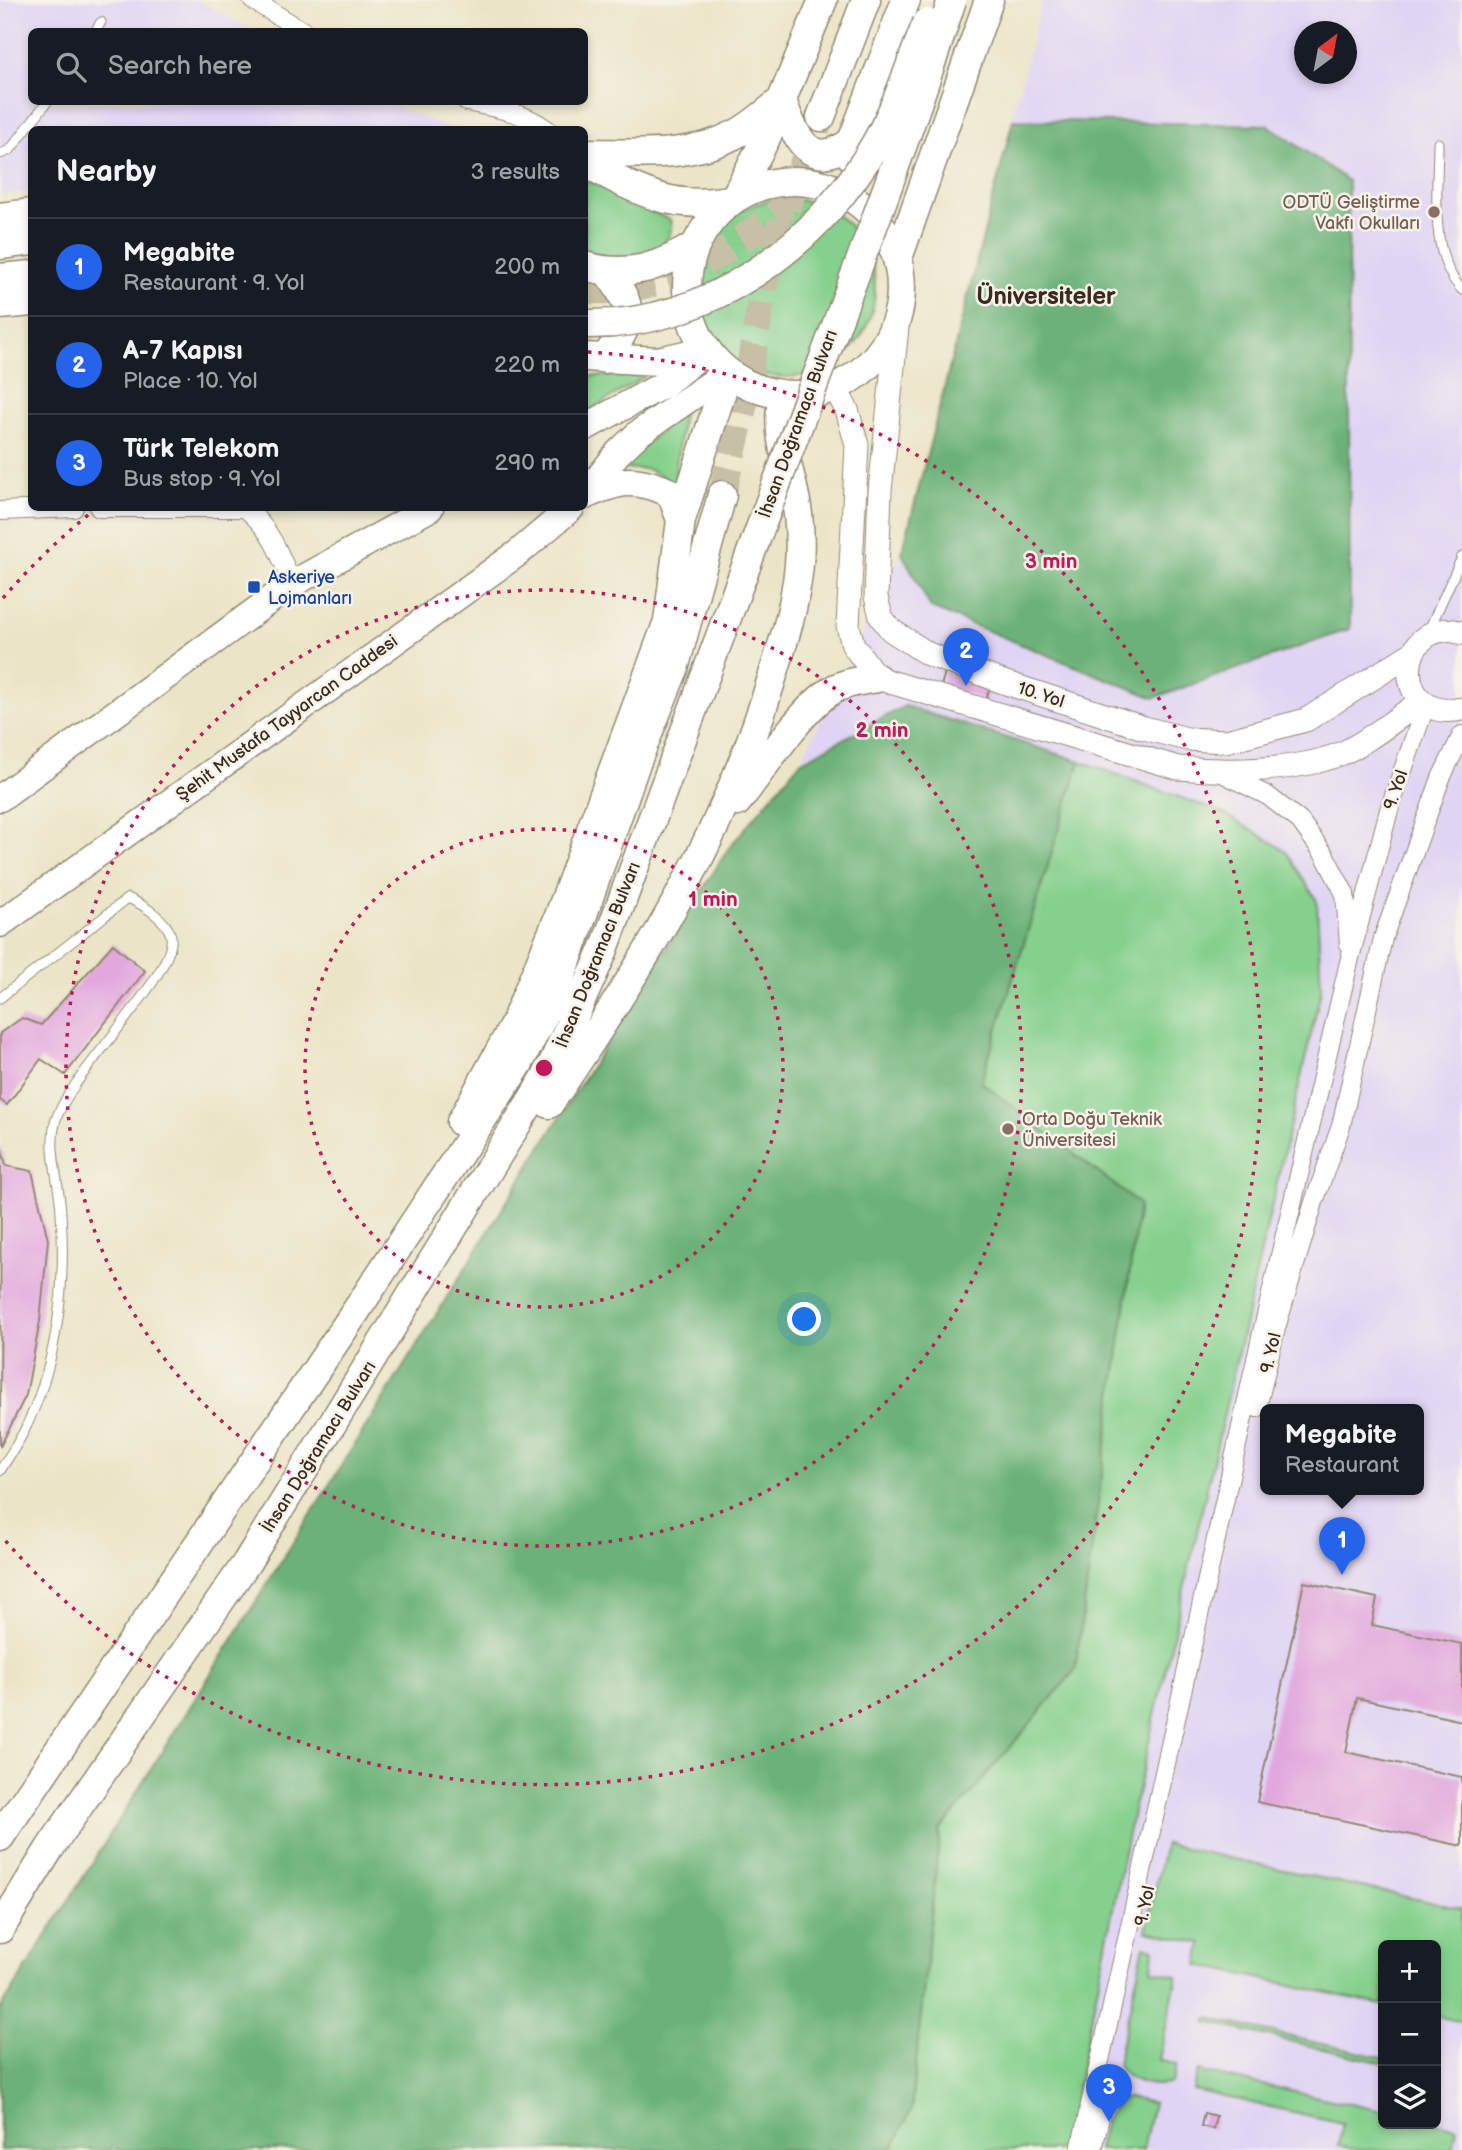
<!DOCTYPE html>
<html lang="en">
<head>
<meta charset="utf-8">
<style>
  :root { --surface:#171b24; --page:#242831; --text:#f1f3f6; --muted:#9ea1a6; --line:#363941; --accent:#2563eb }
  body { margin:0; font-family:"Balsamiq Sans",sans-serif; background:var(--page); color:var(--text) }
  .controls { position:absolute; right:21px; bottom:21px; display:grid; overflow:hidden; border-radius:10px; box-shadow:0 4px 10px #0003 }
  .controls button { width:63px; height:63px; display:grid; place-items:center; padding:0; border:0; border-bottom:2px solid var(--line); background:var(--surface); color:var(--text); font:35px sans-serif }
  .compass { position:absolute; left:1294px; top:21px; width:63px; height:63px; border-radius:50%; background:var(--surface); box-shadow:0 4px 10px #0003; rotate:32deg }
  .you { position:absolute; left:805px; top:1320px; width:24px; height:24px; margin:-18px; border:5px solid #fff; border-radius:50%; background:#1a73e8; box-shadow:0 0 0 10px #1a73e833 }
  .badge { display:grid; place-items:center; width:46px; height:46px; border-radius:50%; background:var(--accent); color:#fff; font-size:23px; font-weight:700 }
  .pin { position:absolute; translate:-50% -58px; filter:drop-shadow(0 2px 4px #0008) }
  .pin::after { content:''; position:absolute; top:37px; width:24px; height:21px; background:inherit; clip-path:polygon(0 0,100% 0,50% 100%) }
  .popup { position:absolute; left:1260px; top:1404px; width:164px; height:91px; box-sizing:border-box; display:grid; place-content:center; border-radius:10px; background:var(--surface); filter:drop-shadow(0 2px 5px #0005); font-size:23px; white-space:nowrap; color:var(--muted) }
  .popup b { font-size:26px; color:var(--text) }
  .popup::after { content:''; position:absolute; left:50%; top:100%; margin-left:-14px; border:14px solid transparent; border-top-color:var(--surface) }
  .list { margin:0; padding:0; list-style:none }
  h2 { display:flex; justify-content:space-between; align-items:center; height:91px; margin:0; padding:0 28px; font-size:30px }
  h2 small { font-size:23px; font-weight:400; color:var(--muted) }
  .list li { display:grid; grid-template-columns:46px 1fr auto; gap:21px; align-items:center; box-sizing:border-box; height:98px; padding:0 28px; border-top:2px solid var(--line) }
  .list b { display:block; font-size:26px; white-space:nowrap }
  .list p { margin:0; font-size:23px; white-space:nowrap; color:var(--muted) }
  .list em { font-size:23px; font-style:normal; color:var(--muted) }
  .icon { flex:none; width:38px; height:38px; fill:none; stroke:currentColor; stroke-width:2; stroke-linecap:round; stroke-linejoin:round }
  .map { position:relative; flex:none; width:1462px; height:2150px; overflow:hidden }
  .search { position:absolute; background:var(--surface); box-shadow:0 4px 10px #0003; left:28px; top:28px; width:560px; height:77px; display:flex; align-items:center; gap:18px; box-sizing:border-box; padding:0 24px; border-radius:10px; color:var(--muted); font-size:26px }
  .panel { position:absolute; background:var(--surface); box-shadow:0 4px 10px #0003; left:28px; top:126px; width:560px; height:385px; border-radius:10px }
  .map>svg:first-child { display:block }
  .built { fill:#e0d4f4; fill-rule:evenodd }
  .green { fill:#85d08d; stroke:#607d56; stroke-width:2 }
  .forest { fill:#6cb278; stroke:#546e4b; stroke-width:2 }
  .building { fill:#e2a8de }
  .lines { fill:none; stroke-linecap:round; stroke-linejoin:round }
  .primary-tunnel { stroke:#c8c0a6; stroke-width:28; stroke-dasharray:28 14; stroke-linecap:butt }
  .service-casing { stroke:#938873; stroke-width:11 }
  .minor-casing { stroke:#938873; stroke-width:20 }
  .tertiary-casing { stroke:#938873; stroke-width:25 }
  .secondary-casing { stroke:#938873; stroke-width:29 }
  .primary-casing { stroke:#938873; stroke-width:31 }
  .service { stroke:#fff; stroke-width:9 }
  .minor { stroke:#fff; stroke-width:18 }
  .tertiary { stroke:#fff; stroke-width:23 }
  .secondary { stroke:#fff; stroke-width:26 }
  .primary { stroke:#fff; stroke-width:28 }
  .primary-bridge-casing { stroke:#938873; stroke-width:31; stroke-linecap:butt }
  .primary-bridge { stroke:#fff; stroke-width:28 }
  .ring { fill:none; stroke:#c2185b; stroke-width:3.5; stroke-dasharray:3.5 7 }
  .education-dot { fill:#8d6e63; stroke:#f7f3e8; stroke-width:2.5 }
  .transit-dot { fill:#1a4fb4; stroke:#f7f3e8; stroke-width:2.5 }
  .labels { text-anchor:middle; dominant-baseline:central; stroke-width:5; stroke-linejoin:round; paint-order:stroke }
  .education-label { font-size:18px; fill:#785e54; stroke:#f7f3e8; text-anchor:end }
  .street-label { font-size:18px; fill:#3b2a1e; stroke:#f7f3e8 }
  .transit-label { font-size:18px; fill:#164399; stroke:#f7f3e8; text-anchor:start }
  .district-label { font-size:24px; font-weight:bold; fill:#3b2a1e; stroke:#f7f3e8 }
  .centre { fill:#c2185b; stroke:#f7f3e8; stroke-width:3.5 }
  .ring-label { font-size:21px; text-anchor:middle; font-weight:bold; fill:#c2185b; stroke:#f7f3e8; stroke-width:5; stroke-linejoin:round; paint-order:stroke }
</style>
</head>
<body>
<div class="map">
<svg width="1462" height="2150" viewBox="0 0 1462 2150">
  <rect width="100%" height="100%" fill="#f7f3e8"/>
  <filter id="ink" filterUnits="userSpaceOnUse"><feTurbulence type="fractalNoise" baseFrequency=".0143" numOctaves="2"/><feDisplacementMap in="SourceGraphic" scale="14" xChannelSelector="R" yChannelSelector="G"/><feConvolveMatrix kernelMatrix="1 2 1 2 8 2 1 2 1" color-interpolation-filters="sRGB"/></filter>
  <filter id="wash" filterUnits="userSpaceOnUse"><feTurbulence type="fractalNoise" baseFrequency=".00686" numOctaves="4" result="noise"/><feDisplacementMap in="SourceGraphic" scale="28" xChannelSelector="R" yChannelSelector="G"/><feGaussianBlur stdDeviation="1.57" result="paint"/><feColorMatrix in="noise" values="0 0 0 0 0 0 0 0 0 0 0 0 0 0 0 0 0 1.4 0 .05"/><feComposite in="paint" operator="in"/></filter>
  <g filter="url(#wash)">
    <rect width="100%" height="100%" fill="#ebe5c8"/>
    <path class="built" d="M0,0H199L254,31L32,32V102H385L451,129L32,130L31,192L0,195Z
      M1042,0H1462V2150H0V2010L728,849L800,762L902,553ZM1304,32H1346V74H1304ZM1265,1409H1419V1489H1265ZM1383,1945H1436V2124H1383Z"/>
    <path class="green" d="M585,179L670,220C679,251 627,259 606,256C599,255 591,252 585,249Z
      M697 288a89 89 0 1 1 178 0a89 89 0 1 1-178 0Z
      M584,376H646L585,413Z
      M683,412L674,483L648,469H616Z
      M1080,761L1223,813L1286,851L1317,901L1321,990L1127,1838L1065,2150H892L911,2110L940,1830L1075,1670L1139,1205L981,1082Z
      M1165,1844L1462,1909V2022L1436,2016V1945H1383V2005L1198,1965L1202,1943L1146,1931Z
      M1144,1946L1154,1949L1152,1970L1177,1976L1159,2060L1177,2065L1172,2083C1154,2088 1127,2083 1117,2064Z
      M1208,2018L1383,2058V2063L1207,2022Z
      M1198,2071L1383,2111V2124L1436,2123L1457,2128L1452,2150H1358L1338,2146L1343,2123L1193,2090Z
      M1125,2097L1153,2103L1143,2150H1098C1103,2128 1105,2109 1125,2097Z"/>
    <path class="forest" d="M1013,120L1268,125L1348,181L1350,629L1154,698L931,608L902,553Z
      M905,706L1080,761L981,1082L1139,1204L1075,1670L940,1830L911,2110L892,2150H0V2010L728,849L800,762Z"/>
    <g id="blocks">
      <path class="building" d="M945,672L990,686L986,700L941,686Z
        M113,944L145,971L65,1075L41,1059L7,1105L0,1100V1033L22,1018L41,1025Z
        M1,1145L6,1166L32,1171L48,1240L40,1321L26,1395L0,1447Z
        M1304,1582L1377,1598L1372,1625L1462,1644V1721L1357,1698L1346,1752L1462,1777V1846L1257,1802Z
        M1204,2113L1216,2116L1213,2129L1201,2126Z"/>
    </g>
  </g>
  <g filter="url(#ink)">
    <use href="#blocks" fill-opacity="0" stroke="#938873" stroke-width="2"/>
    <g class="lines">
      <path class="primary-tunnel" d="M584,290C669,294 723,255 787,206
        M722,495L744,403L765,278L787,206L821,117"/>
      <g class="service-casing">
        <path id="service" d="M95,32L101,22
          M1438,143C1438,189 1428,254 1462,290
          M0,154L10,150L47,102
          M1428,632L1462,557
          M0,998L128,898C143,905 167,919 171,936C178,974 66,1077 55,1123C48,1151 60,1185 61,1213C66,1284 58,1360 27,1425C20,1441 9,1456 0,1471"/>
      </g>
      <g class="minor-casing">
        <path id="minor" d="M252,0L305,32
          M467,102C496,108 524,112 548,130
          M99,508H255
          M245,508C271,529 280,554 292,584
          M0,511L74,508
          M1220,772L1268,796L1300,821L1324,854L1345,894L1349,944
          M1257,1408L1276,1328L1314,1202L1341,1126L1383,938L1441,778L1462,735
          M1080,2150L1263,1328L1350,958L1389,810L1426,704
          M1093,2150L1100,2116"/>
      </g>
      <g class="tertiary-casing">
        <path id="tertiary" d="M898,318L880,491L876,597L881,617L891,630L928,654L1006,683L1144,728L1187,739L1226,741L1306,720L1411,654
          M835,388L847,410L857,445L848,626L853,645L877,678L1178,768C1226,772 1295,772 1340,754C1364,745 1399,716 1422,701
          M1462,633C1397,612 1387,724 1462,709"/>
      </g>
      <g class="secondary-casing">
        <path id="secondary" d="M584,428L663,385L707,350
          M584,496L618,453L639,433L728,372
          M0,798L292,584L430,508
          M0,924L518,553L571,508"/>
      </g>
      <g class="primary-casing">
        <path id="primary" d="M821,117L866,0
          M584,153C634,153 688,159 734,135C751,127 767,112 782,100C794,136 810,174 852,141
          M853,159L852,141L906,0
          M584,162C638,191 672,212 734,199
          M687 288a107 107 0 1 1 214 0a107 107 0 1 1-214 0Z
          M734,199L766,138L823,0
          M0,217L32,213
          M0,245L32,241
          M898,258L989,0
          M584,266C628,278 658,268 696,245
          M0,278L32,275
          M0,305L32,302
          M584,357L659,361L707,350
          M604,359C633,323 637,309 607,272
          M681,520L728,372
          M737,802C762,771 799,711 831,691C844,682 862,681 877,678
          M549,1104C642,968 726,833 773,675C781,648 791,621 795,593C800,568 801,539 798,514C793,473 773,437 783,395
          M461,1122L514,1025L556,924L668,621L681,520L671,493C635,477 620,479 585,495
          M0,1837L356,1311L518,1065L557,989L635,766L674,669L722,495
          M0,1929L50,1848L247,1562L549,1072L603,952L765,515"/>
      </g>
      <use href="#service" class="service"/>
      <use href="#minor" class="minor"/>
      <use href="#tertiary" class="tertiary"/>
      <use href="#secondary" class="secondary"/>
      <use href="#primary" class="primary"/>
      <g class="primary-bridge-casing">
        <path id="primary-bridge" d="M584,324C707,327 820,245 877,141C898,104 911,62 927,23
          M765,515C828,344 896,174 952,0"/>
      </g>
      <use href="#primary-bridge" class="primary-bridge"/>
    </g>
  </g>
  <g class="ring">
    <circle cx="544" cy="1068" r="239"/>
    <circle cx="544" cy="1068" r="478"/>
    <path d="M3 598A717 717 0 0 1 93 511M588 352A717 717 0 1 1 3 1538"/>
  </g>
  <g class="education-dot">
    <circle cx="1434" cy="212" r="7"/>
    <circle cx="1008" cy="1129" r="7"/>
  </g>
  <rect class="transit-dot" x="247" y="580" width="14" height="14" rx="3.5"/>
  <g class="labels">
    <g class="education-label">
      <text x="1420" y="202">ODTÜ Geliştirme<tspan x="1420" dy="21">Vakfı Okulları</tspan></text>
      <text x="1022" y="1119" text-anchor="start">Orta Doğu Teknik<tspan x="1022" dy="21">Üniversitesi</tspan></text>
    </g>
    <g class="street-label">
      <text transform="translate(798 424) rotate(-70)">İhsan Doğramacı Bulvarı</text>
      <text transform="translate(1041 695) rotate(18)">10. Yol</text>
      <text transform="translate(287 718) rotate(-36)">Şehit Mustafa Tayyarcan Caddesi</text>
      <text transform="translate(1396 790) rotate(-71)">9. Yol</text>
      <text transform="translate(598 955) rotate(-68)">İhsan Doğramacı Bulvarı</text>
      <text transform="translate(1271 1353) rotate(-77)">9. Yol</text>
      <text transform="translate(319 1447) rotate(-58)">İhsan Doğramacı Bulvarı</text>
      <text transform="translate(1145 1906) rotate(-78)">9. Yol</text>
    </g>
    <g class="transit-label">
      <text x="268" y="577">Askeriye<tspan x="268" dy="21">Lojmanları</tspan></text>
    </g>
    <g class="district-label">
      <text x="1046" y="296">Üniversiteler</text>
    </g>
  </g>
  <circle cx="544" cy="1068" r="10" class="centre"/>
  <g class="ring-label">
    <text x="1051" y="568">3 min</text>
    <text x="882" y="737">2 min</text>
    <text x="713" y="906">1 min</text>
  </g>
</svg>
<div class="controls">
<button>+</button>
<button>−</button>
<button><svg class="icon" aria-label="layers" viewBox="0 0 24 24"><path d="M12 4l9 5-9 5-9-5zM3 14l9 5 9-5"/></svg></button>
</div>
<svg class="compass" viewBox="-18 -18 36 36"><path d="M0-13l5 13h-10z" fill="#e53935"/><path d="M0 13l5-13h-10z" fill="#9ea1a6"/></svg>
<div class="you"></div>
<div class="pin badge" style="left:1342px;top:1575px">1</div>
<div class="popup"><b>Megabite</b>Restaurant</div>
<div class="pin badge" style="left:966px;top:686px">2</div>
<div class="pin badge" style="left:1109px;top:2122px">3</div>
<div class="search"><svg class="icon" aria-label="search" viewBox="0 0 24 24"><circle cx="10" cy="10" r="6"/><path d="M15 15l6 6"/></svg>Search here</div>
<section class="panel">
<h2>Nearby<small>3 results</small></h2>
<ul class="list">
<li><span class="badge">1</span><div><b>Megabite</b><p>Restaurant · 9. Yol</p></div><em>200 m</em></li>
<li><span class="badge">2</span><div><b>A-7 Kapısı</b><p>Place · 10. Yol</p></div><em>220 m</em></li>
<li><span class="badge">3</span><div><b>Türk Telekom</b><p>Bus stop · 9. Yol</p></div><em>290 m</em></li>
</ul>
</section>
</div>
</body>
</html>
